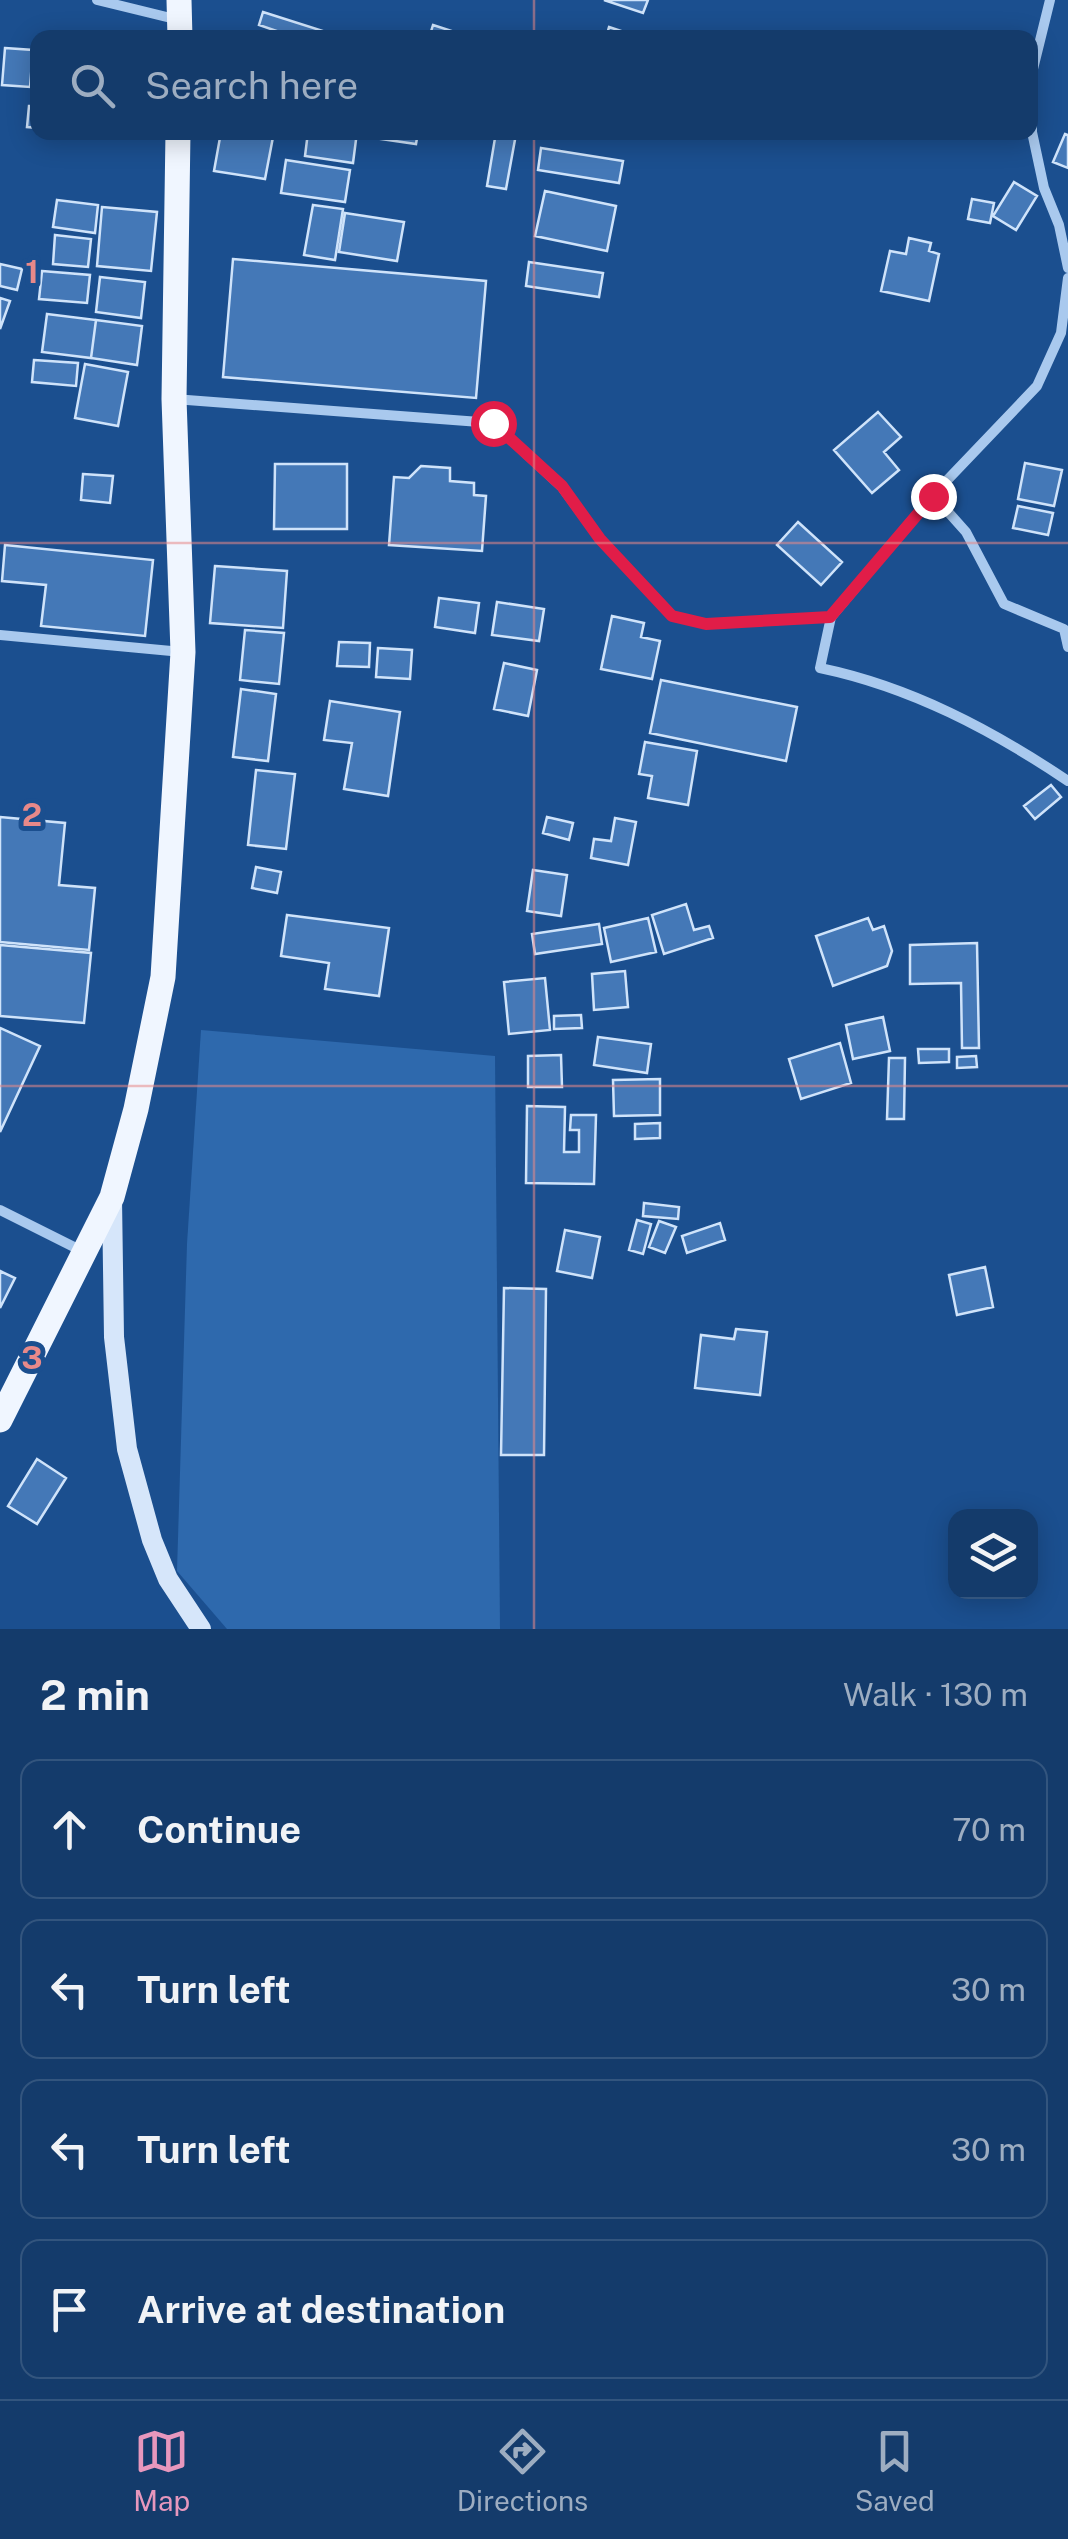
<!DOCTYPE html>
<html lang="en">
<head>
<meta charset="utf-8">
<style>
  :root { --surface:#143b6b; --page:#1d4271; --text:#f1f3f6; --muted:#9dadc1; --line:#33557e; --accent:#e797bd }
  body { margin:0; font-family:"Public Sans",sans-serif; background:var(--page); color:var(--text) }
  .controls { position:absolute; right:30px; bottom:30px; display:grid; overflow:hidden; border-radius:20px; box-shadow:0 5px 25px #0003 }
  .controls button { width:90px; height:90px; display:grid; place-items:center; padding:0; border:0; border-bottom:2px solid var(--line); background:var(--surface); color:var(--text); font:50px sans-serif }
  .stop { position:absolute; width:30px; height:30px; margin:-22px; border:8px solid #e11d48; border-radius:50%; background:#fff }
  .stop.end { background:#e11d48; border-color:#fff; box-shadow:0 2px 10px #0008 }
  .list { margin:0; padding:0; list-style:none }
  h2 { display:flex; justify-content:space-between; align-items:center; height:130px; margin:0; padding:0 40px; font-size:42px }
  h2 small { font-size:32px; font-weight:400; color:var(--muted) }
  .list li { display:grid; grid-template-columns:65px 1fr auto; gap:30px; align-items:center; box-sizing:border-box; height:140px; margin:0 20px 20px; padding:0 20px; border:2px solid var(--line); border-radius:20px }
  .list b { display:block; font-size:38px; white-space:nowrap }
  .list em { font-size:32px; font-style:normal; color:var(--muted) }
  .icon { flex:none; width:55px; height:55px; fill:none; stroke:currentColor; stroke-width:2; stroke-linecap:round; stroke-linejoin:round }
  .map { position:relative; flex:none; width:1068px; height:1629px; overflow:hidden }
  .search { position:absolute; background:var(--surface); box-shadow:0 5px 25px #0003; left:30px; right:30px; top:30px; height:110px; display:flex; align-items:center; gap:25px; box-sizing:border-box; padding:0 35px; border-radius:20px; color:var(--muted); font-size:38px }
  .sheet { height:770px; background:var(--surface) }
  nav { display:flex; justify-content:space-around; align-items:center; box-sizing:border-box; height:140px; border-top:2px solid var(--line); background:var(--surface); font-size:28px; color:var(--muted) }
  nav a { display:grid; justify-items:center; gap:5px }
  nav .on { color:var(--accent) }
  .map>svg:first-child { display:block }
  .green { fill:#2e69ad }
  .building { fill:#4478b7; stroke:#cfe3fa; stroke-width:2.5 }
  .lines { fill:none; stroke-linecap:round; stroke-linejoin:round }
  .street { stroke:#a9c9ee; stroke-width:10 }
  .secondary { stroke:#d6e6fa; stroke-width:20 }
  .primary { stroke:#f0f6ff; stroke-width:25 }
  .route { stroke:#e11d48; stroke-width:12 }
  .grid { fill:none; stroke:#e88989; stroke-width:2.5; stroke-opacity:0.55 }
  .grid-label { font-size:32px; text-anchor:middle; font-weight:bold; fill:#e88989; stroke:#1b4f8f; stroke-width:10; stroke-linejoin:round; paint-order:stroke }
</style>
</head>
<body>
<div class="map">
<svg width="1068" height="1629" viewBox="0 0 1068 1629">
  <rect width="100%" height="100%" fill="#1b4f8f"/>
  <path class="green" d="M201,1030L495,1056L500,1629H227L177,1571L187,1244Z"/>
  <path class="building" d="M604,0H648L643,13Z
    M263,12L323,31L321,38H297L259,25Z
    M433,25L455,32L454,38H429Z
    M609,27L639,37L606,38Z
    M38,47V96L33,95Z
    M5,48L33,50L30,87L2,85Z
    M29,106H38V128L27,127Z
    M112,132H156V137Z
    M221,132L273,137L265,179L214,171Z
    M308,132H357L353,163L305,156Z
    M361,132H418L416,144L360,136Z
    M496,132L516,134L506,189L487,186Z
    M1065,134L1068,135V168L1053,162Z
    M541,148L623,161L619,183L538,170Z
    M286,160L350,170L345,202L281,193Z
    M1014,182L1037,196L1016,230L993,216Z
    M545,191L616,206L607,251L535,236Z
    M972,199L994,203L990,223L968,219Z
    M57,200L98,205L95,233L53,227Z
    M313,205L343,209L335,260L304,255Z
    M102,207L157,212L151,271L97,266Z
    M345,213L404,222L397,261L339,252Z
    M55,235L91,239L88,267L53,264Z
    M909,238L931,243L929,251L939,254L929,301L881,291L890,251L906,254Z
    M233,259L486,281L476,398L223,377Z
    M529,262L603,273L599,297L526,286Z
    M0,264L22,269L17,290L0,286Z
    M42,271L90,275L87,303L39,299Z
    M100,277L145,282L141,318L96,312Z
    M0,298L10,301L0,329Z
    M47,314L96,320L91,358L42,352Z
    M96,320L142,326L137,365L91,358Z
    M34,360L78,363L76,386L32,382Z
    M85,364L128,372L118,426L75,418Z
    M878,412L901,437L884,452L899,470L872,493L834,450Z
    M1025,463L1062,470L1054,506L1018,499Z
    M275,464H347V529H274Z
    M421,466L450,468V481L474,483V495L486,496L482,551L389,545L394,477L409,478Z
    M83,474L113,476L110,503L81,500Z
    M1018,506L1053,513L1048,535L1013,528Z
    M798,522L842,562L821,585L777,545Z
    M5,545L153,560L145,636L41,626L46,585L2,581Z
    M215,566L287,571L283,628L210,623Z
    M439,598L479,603L475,633L435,627Z
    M497,602L544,609L539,641L492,635Z
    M612,616L644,623L641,637L660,641L652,679L601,669Z
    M245,630L284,633L279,684L240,680Z
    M339,642L370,643L369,667L337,666Z
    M378,648L412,650L410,679L376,677Z
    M504,663L537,670L528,716L494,709Z
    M661,680L797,707L786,761L650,733Z
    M241,689L276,694L268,761L233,757Z
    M330,701L400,712L388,796L344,789L352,743L324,740Z
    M645,742L697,751L688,805L648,798L652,776L639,774Z
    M256,770L295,774L286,849L248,845Z
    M1051,785L1061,797L1035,819L1024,806Z
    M0,817L65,823L59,885L95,888L89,950L0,942Z
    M547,817L573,823L569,840L543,833Z
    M615,818L636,822L628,865L591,858L594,839L611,841Z
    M256,867L281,872L277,893L252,888Z
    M533,870L567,875L561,916L527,911Z
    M686,904L694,930L709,926L713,938L664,954L652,915Z
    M287,915L389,928L379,996L325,989L329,963L281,956Z
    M648,918L656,952L611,962L604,928Z
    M868,918L873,930L884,926L892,951L887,966L833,986L816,936Z
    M599,924L602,944L535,954L532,934Z
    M977,943L979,1048H962L961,983L910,984V945Z
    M0,945L91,953L84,1023L0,1016Z
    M625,971L628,1007L594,1010L592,974Z
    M545,978L550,1030L509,1034L504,982Z
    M581,1015L582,1028L554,1029V1016Z
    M883,1017L890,1051L853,1059L846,1025Z
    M0,1028L40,1046L0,1132Z
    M598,1037L651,1044L647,1073L594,1065Z
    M840,1043L851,1083L801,1099L789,1059Z
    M918,1049H949V1062L919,1063Z
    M561,1055L562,1087H528V1056Z
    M976,1056L977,1067L957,1068V1057Z
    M889,1058H905L904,1119H887Z
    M660,1079V1115L614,1116L613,1080Z
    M527,1106L565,1107L564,1152H579V1130H570L571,1115H596L594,1184L526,1183Z
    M660,1123V1138L635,1139V1124Z
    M644,1203L679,1207L678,1219L643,1216Z
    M637,1220L651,1224L643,1254L629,1250Z
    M659,1221L676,1227L665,1253L649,1247Z
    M720,1223L725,1240L687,1253L682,1236Z
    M565,1230L600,1237L592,1278L557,1271Z
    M985,1267L993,1307L957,1315L949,1275Z
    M0,1271L15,1278L0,1308Z
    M504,1288L546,1289L544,1455H501Z
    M736,1329L767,1332L760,1395L695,1388L701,1335L734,1339Z
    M37,1459L66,1478L37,1524L8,1506Z"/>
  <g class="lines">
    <path class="street" d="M97,0L179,20
      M1050,0L1032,73V132L1044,188L1059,225L1068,268
      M1068,278L1061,333L1037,386L933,495L966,532L1004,604L1064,629L1068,647
      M174,399L493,423L562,487L600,539L672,616L707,624L831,617
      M933,495L831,617L820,668C911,687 992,730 1068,781
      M0,635L182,652
      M0,1210L82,1251"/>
    <path class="secondary" d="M112,1199L114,1337L127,1449L152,1540L168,1579L201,1629"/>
    <path class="primary" d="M179,0L180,38
      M0,1420L112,1197L136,1109L163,977L183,652L174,399L178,132"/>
  </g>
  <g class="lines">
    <path class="route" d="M493,423L562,486L600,539L672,616L706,624L830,617L933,496"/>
  </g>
  <path class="grid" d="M534,0V38M534,132V1629M0,543H1068M0,1086H1068"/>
  <g class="grid-label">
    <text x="32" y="283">1</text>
    <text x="32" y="826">2</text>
    <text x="32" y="1369">3</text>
  </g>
</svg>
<div class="controls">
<button><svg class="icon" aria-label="layers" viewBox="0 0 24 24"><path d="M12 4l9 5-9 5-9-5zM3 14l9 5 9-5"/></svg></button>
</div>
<div class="stop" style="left:493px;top:423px"></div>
<div class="stop end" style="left:933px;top:496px"></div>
<div class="search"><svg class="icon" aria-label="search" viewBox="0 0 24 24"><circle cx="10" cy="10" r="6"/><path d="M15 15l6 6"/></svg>Search here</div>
</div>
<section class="sheet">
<h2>2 min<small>Walk · 130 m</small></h2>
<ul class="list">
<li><svg class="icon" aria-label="ahead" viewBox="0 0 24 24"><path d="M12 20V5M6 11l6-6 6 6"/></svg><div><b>Continue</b></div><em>70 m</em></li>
<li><svg class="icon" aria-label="left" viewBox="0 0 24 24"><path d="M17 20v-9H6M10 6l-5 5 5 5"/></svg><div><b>Turn left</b></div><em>30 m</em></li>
<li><svg class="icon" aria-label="left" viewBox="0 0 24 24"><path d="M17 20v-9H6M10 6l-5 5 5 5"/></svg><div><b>Turn left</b></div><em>30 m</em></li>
<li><svg class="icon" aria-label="arrive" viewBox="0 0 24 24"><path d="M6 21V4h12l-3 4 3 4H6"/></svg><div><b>Arrive at destination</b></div></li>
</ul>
</section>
<nav>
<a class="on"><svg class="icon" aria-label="map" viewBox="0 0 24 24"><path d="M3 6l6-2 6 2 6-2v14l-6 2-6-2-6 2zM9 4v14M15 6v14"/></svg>Map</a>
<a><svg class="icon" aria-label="directions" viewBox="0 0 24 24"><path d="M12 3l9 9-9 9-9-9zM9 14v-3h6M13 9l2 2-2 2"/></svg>Directions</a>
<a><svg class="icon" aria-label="saved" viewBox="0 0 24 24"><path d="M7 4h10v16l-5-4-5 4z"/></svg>Saved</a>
</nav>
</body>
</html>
